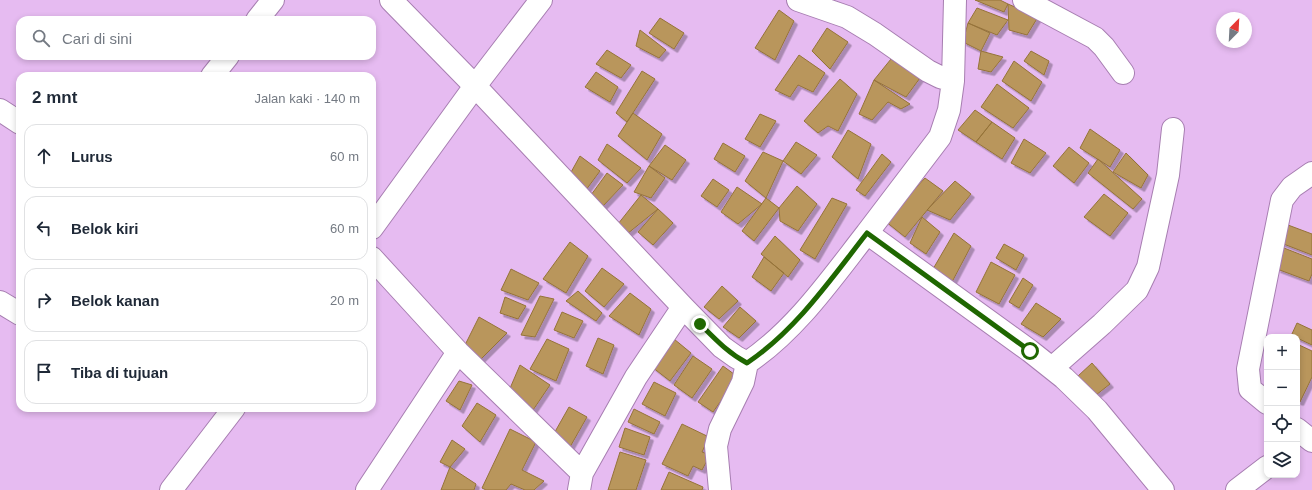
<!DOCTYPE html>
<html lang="id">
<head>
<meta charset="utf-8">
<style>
  :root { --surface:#fff; --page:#f6f6f7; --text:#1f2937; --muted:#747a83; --line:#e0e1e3 }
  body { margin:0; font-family:Helvetica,sans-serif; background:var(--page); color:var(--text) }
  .controls { position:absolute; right:12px; bottom:12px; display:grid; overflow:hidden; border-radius:8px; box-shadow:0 2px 6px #0003 }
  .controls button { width:36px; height:36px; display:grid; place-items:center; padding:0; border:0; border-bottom:1px solid var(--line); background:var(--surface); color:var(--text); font:20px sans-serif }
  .compass { position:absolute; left:1216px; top:12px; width:36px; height:36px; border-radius:50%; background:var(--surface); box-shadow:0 2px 6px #0003; rotate:24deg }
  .stop { position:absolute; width:12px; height:12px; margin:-9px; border:3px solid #1f6701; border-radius:50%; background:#fff }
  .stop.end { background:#1f6701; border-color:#fff; box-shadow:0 1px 4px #0008 }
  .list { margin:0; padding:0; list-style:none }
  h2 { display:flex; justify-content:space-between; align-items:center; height:52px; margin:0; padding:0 16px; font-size:17px }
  h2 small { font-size:13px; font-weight:400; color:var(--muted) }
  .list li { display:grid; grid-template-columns:26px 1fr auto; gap:12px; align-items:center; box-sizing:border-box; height:64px; margin:0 8px 8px; padding:0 8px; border:1px solid var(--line); border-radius:12px }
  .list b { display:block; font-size:15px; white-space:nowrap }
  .list em { font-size:13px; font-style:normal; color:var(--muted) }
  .icon { flex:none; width:22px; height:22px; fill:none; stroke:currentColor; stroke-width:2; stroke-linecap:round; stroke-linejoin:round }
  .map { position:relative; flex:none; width:1312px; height:490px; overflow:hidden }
  .search { position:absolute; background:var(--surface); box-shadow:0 2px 6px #0003; left:16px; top:16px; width:360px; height:44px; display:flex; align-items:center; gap:10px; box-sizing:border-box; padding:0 14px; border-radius:12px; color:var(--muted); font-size:15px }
  .panel { position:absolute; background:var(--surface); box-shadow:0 2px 6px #0003; left:16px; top:72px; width:360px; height:340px; border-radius:12px }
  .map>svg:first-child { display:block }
  .building { fill:#b9965c; stroke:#957339; filter:url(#shadow) }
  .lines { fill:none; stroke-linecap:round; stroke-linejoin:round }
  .minor-casing { stroke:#a77eb1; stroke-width:24 }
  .minor { stroke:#fff; stroke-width:22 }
  .route { stroke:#1f6701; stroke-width:5 }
</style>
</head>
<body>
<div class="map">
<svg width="1312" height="490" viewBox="0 0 1312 490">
  <defs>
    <filter id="shadow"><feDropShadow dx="3.5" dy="3.5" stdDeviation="0" flood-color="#0004"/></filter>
  </defs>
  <rect width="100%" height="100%" fill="#e6bbf1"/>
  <path class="building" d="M975,0H1000L1008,4L1004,12Z
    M1008,4L1038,17L1027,35L1009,30Z
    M977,8L1008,20L997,35L968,23Z
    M779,10L794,21L775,60L755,48Z
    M660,18L684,33L674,49L649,33Z
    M968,23L990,33L981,51L963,42Z
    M827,28L848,42L830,69L812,51Z
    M640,30L666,50L659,58L636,46Z
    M607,50L631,65L621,78L596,64Z
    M981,51L1003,57L991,72L978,69Z
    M1031,51L1049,61L1044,75L1024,61Z
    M799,55L825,73L813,92L798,85L790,97L775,90Z
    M891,59L920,78L906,97L874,80Z
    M1014,61L1042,82L1031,101L1002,81Z
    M642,71L655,79L627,122L616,113Z
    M596,72L618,87L610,102L585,87Z
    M840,79L857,94L838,131L828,126L818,133L804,121Z
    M874,80L910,104L901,109L888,102L872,120L859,114Z
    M997,84L1029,108L1013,128L981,107Z
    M975,110L992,122L976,142L958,130Z
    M633,113L662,134L647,160L618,136Z
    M760,114L776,121L760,147L745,139Z
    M992,122L1015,138L1002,159L976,142Z
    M1090,129L1120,150L1110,167L1080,148Z
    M848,130L871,144L858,179L832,157Z
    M1024,139L1046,153L1030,173L1011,163Z
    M796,142L817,155L801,174L783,161Z
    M723,143L745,156L735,172L714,159Z
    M607,144L641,168L627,183L598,160Z
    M665,145L686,160L672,180L649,166Z
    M1069,147L1089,163L1074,183L1053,166Z
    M763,152L783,161L766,198L745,181Z
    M1126,153L1148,175L1141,188L1113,172Z
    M882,154L891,162L865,196L856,190Z
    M580,156L600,171L586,190L570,174Z
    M1098,159L1142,199L1133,209L1088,173Z
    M649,166L665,178L651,198L634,192Z
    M607,173L623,185L603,206L591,195Z
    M925,178L943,191L905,237L885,221Z
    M713,179L729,190L717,207L701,196Z
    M955,181L971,194L950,220L927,210Z
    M797,186L817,204L798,231L780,221L779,208Z
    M737,187L762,204L738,224L721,212Z
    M1104,194L1128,213L1110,236L1084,217Z
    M641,195L658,209L627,234L618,224Z
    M766,198L779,208L754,241L742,231Z
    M832,198L847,204L815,259L800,250Z
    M658,209L673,223L653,245L638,232Z
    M922,217L940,232L926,254L910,243Z
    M1288,225L1312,234V255L1281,243Z
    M954,233L971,246L952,282L933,269Z
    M775,236L800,260L788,277L761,254Z
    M570,242L588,256L566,293L543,279Z
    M1004,244L1024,255L1016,270L996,258Z
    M1284,248L1312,259V274L1309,281L1277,269Z
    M764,257L784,273L771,291L752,277Z
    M991,262L1015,275L999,304L976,292Z
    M602,268L624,284L604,307L585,291Z
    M511,269L539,283L528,300L501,290Z
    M1023,278L1033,285L1019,308L1009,302Z
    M722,286L738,301L719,319L704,307Z
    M578,291L602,313L596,321L566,301Z
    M630,293L651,309L639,335L609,316Z
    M540,296L554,299L535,337L521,335Z
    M505,297L526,306L518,319L500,313Z
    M1036,303L1061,319L1043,337L1021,324Z
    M740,307L756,321L739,338L723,327Z
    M562,312L583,321L574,338L554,330Z
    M479,317L507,333L479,361L464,347Z
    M1297,323L1312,330V345L1297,338V337L1291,336Z
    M598,338L614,345L603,374L586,366Z
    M547,339L569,349L556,381L530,369Z
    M674,339L691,353L670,381L652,367Z
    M1297,344L1312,351V377L1300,402L1297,401Z
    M693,356L712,369L692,398L674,385Z
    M1092,363L1110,384L1096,395L1078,376Z
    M520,365L550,385L531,413L508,393Z
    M723,366L738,377L713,412L698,402Z
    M459,381L472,385L460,410L446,401Z
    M654,382L676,393L665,416L642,404Z
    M477,403L496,415L480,442L462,426Z
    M569,407L587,417L570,447L552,437Z
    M634,409L660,422L654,434L628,422Z
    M682,424L709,437L702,452L710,455L702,470L693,466L688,476L662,464Z
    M625,428L650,437L644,455L619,447Z
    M510,429L536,442L522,470L544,481L534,490H525L511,484L506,490H486L482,488Z
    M452,440L465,449L450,467L440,462Z
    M620,452L646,460L636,490H608Z
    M450,467L476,484L474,490H441Z
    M669,472L703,487L702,490H661Z"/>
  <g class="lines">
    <g class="minor-casing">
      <path id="minor" d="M391,0L475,86L683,307L722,347L736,357L747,363C796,330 831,279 867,233
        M798,0L847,17L875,34L928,71L940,77L953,81
        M955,0L953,81L949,110L940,137L867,233L1030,351L1064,378L1097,410L1163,490
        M1024,0L1095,38L1104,47L1123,73
        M257,20L273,0
        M212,76L228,56
        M0,110L20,123
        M372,228L475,86L541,0
        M372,258L458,352L582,473L579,490
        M0,302L20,314
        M1052,368L1102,324L1137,290L1148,267L1168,175L1173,129
        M1267,403L1250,389L1248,369L1282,200L1292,187L1312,173
        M1297,429L1312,441
        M582,473L636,377L683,307
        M171,490L234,408
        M367,490L458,352
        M720,490L716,446L720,429L743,382L747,363
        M1237,490L1267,467"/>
    </g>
    <use href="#minor" class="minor"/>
  </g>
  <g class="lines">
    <path class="route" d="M700,324C715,339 728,353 747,363C796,330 831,279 867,233L1030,351"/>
  </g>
</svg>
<div class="controls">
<button>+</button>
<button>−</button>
<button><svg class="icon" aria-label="locate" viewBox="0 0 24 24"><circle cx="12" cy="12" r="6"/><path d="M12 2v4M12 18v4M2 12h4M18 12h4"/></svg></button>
<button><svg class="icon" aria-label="layers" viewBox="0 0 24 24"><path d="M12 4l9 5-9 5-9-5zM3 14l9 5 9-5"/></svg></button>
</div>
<svg class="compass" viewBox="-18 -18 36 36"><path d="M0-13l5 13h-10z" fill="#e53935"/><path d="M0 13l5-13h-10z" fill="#747a83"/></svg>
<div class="stop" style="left:1030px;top:351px"></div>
<div class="stop end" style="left:700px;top:324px"></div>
<div class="search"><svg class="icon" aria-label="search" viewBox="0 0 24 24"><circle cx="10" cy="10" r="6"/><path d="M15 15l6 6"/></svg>Cari di sini</div>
<section class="panel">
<h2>2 mnt<small>Jalan kaki · 140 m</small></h2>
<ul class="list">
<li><svg class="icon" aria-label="ahead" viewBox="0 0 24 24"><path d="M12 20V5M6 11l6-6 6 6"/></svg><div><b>Lurus</b></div><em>60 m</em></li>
<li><svg class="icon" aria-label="left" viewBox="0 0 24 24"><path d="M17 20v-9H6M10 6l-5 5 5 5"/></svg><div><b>Belok kiri</b></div><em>60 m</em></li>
<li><svg class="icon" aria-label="right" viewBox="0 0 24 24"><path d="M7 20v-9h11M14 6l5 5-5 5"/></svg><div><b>Belok kanan</b></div><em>20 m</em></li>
<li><svg class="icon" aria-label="arrive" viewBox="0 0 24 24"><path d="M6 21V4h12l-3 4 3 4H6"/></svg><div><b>Tiba di tujuan</b></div></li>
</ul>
</section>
</div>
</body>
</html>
